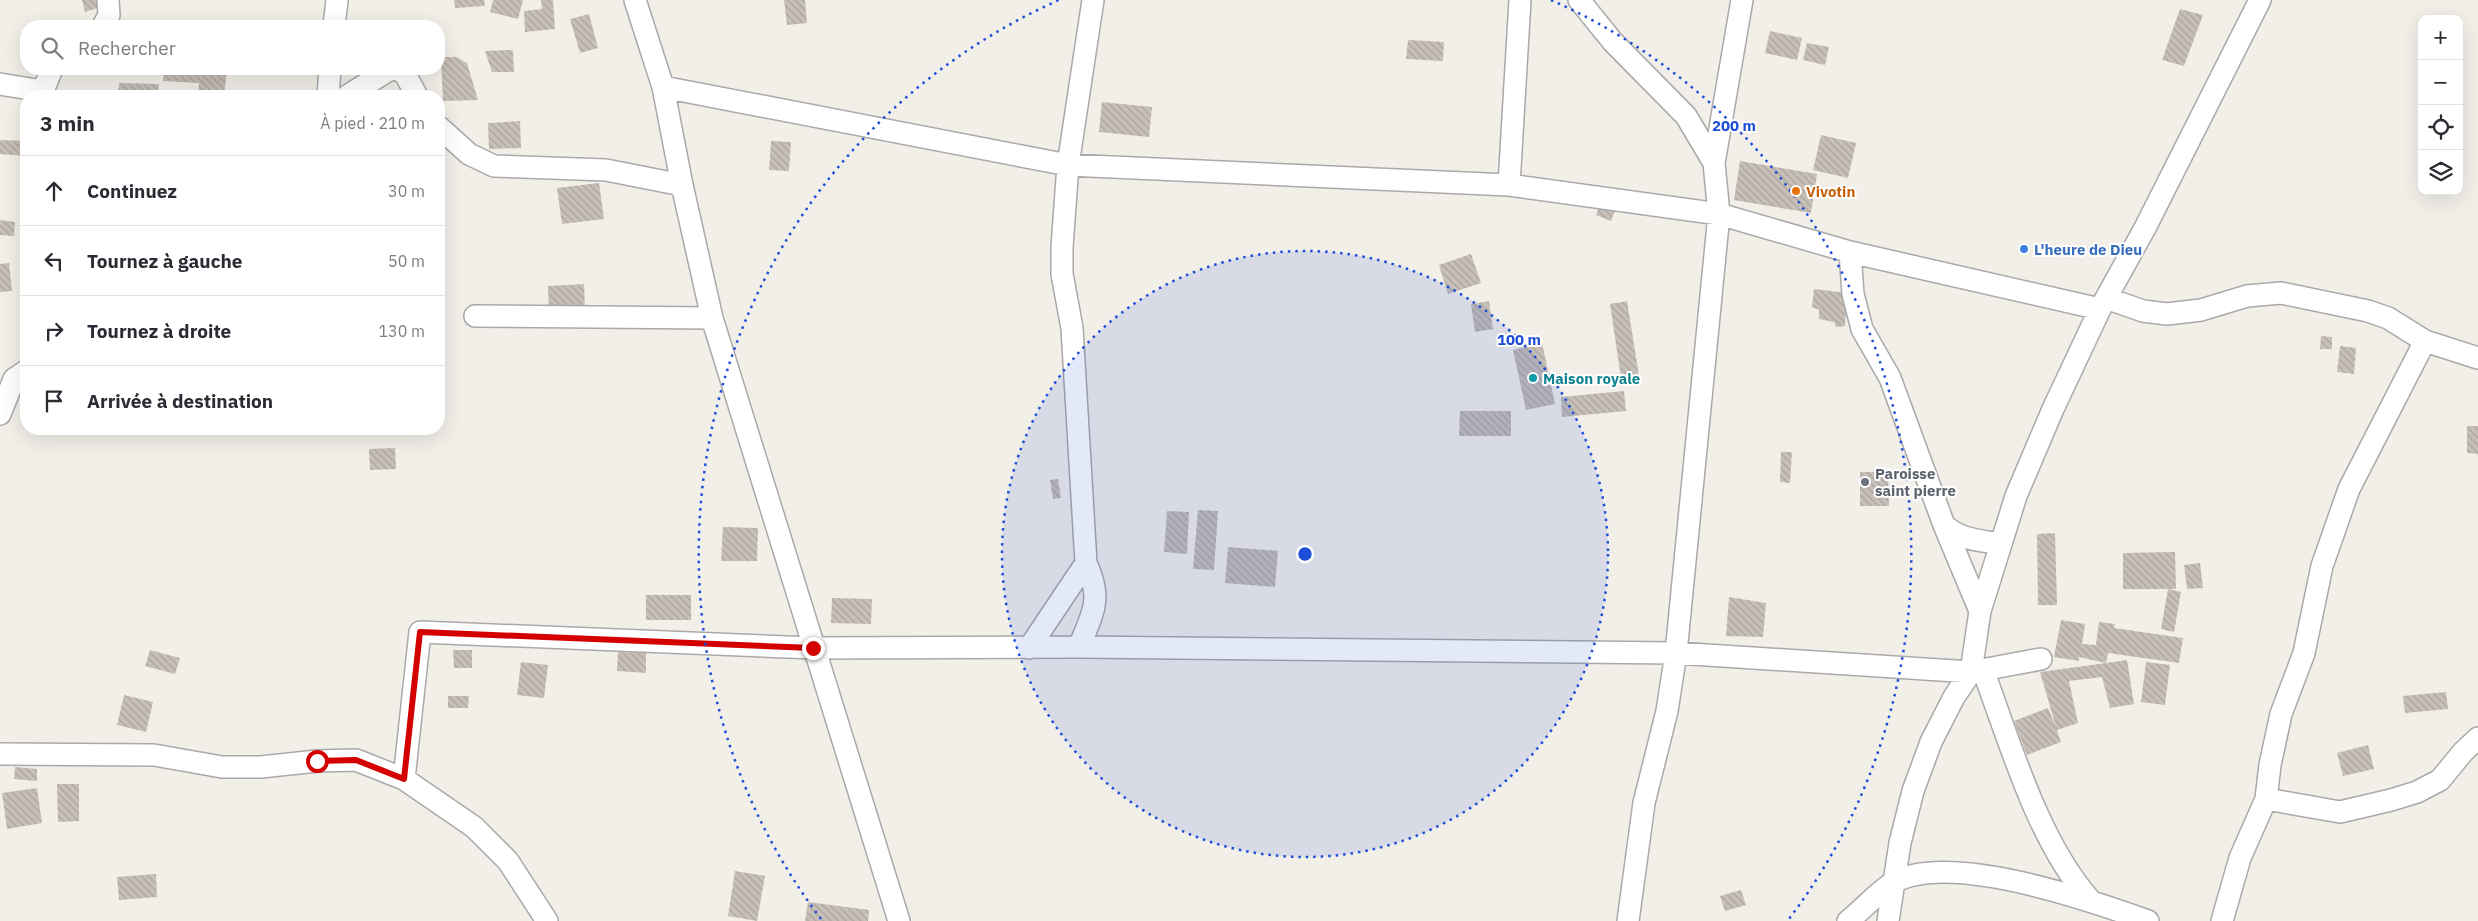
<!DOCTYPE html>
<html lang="fr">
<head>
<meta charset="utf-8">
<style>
  :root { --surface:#fff; --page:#f7f7f7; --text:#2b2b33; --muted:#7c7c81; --line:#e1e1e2 }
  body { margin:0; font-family:"IBM Plex Sans",sans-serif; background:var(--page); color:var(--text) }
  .controls { position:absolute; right:15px; top:15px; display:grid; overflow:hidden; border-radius:10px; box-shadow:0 5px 20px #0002 }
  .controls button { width:45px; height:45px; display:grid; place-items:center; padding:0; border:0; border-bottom:1px solid var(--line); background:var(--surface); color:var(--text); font:25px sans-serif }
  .stop { position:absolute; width:15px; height:15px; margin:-11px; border:4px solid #d40000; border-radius:50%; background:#fff }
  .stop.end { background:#d40000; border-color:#fff; box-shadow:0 1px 5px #0008 }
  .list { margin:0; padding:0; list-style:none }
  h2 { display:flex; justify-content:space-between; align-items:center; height:65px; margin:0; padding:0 20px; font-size:21px }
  h2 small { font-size:16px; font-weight:400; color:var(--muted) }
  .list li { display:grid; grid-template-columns:32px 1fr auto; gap:15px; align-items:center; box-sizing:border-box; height:70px; padding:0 20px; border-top:1px solid var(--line) }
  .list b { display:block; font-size:19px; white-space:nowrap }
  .list em { font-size:16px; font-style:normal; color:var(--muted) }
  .icon { flex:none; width:28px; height:28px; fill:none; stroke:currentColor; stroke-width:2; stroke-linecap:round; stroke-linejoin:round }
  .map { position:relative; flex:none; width:2478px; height:921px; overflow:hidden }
  .search { position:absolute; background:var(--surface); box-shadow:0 5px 20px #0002; left:20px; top:20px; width:425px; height:55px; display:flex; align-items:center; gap:12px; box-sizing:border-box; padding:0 18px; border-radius:20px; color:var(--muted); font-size:19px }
  .panel { position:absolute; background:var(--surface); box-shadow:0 5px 20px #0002; left:20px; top:90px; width:425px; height:345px; border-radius:20px }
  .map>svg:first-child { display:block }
  .building { fill:url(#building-back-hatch) }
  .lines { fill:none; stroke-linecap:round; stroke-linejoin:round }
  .minor-casing { stroke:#a9a9a9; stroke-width:24 }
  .minor { stroke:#fff; stroke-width:21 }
  .route { stroke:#d40000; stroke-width:6 }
  .ring { fill:none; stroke:#1d4ed8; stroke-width:2.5; stroke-dasharray:2.5 5 }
  .food-dot { fill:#e8710a; stroke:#fff; stroke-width:2 }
  .shop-dot { fill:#3f7fe0; stroke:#fff; stroke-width:2 }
  .culture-dot { fill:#0f9aa8; stroke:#fff; stroke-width:2 }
  .worship-dot { fill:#6b7280; stroke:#fff; stroke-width:2 }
  .labels { text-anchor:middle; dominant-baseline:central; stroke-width:4; stroke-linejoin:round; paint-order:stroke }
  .food-label { font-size:15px; font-weight:bold; fill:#c56008; stroke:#fff; text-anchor:start }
  .shop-label { font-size:15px; font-weight:bold; fill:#366cbe; stroke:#fff; text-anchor:start }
  .culture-label { font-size:15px; font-weight:bold; fill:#0d838f; stroke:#fff; text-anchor:start }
  .worship-label { font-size:15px; font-weight:bold; fill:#5b616d; stroke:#fff; text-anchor:start }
  .centre { fill:#1d4ed8; stroke:#fff; stroke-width:2.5 }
  .ring-label { font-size:15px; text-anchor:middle; font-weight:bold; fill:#1d4ed8; stroke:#fff; stroke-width:4; stroke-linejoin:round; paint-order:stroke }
</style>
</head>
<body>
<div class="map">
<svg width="2478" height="921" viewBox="0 0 2478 921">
  <defs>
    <pattern id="building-back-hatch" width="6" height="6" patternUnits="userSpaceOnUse" patternTransform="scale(1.25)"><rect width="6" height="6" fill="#c7bfb8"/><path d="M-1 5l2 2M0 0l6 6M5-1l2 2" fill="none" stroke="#aba49e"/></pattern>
  </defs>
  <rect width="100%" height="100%" fill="#f2efe9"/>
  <path class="building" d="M82,0H99L101,7L85,12Z
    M454,0H484L485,6L455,8Z
    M493,0H523L518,19L490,12Z
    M541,0H553L555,29L525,32L524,11L542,9Z
    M784,0H805L807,23L787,25Z
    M2180,9L2203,15L2184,66L2162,60Z
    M589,14L598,48L580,53L570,19Z
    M1770,31L1802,38L1797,60L1765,53Z
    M1408,40L1444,42L1443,61L1406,59Z
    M1807,43L1829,47L1825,65L1803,60Z
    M513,50L514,72H492L485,51Z
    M441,57H456L467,63L478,100L443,101Z
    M164,69L227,70L224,96H198L199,83L163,81Z
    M119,83L159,84L158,96H118Z
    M1102,102L1152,107L1149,137L1099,132Z
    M520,121L521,148L489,149L488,123Z
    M1821,135L1856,143L1848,178L1813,170Z
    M0,140L26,141V156L0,154Z
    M771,141L791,142L789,171L769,170Z
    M1740,161L1817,174L1811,213L1734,200Z
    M599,183L604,219L562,224L557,188Z
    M1600,205L1615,211L1611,221L1596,215Z
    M0,220L15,222L14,236L0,235Z
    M1471,254L1481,283L1448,294L1439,265Z
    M9,263L12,291L0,292V264Z
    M584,284L585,309L549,310L548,286Z
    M1814,289L1847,293L1845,326L1836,327L1834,322L1819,319V310L1812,307Z
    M1489,301L1493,329L1475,332L1471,304Z
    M1627,301L1639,376L1621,378L1610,304Z
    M2321,336L2332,337V349H2320Z
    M1542,343L1555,404L1526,410L1513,350Z
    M2340,346L2356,348L2354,374L2337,372Z
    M1624,391L1626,411L1562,417L1561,397Z
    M1460,411H1511V436H1459Z
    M2467,426H2478V454L2467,453Z
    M395,448L396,469L370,470L369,449Z
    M1781,452H1792L1790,483L1780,482Z
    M1860,472H1888L1889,506H1860Z
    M1058,479L1061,498L1053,499L1050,480Z
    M1198,510L1218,511L1214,570L1193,569Z
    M1167,511L1189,512L1187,554L1164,552Z
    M723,527L758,528L757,561H721Z
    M2055,533L2057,605H2038L2037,534Z
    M1228,547L1278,551L1275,587L1225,583Z
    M2175,552L2176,589H2123V553Z
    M2200,563L2203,588L2187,589L2184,565Z
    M2168,589L2181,592L2174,632L2161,629Z
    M646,595H691V620H646Z
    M1729,597L1766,603L1763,637L1726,636Z
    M832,598L872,599L871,624L831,623Z
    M2061,620L2085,624L2082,644L2096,645L2099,622L2115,624L2114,628L2183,638L2179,663L2108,653L2106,663L2127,660L2134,704L2110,708L2102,677L2069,681L2078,723L2057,730L2061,742L2027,755L2014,721L2048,708L2056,727L2040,672L2106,663L2079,657V661L2054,657Z
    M150,650L180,658L175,674L145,666Z
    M453,650H472V668H454Z
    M618,652L646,653V673L617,671Z
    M521,662L548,665L544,698L517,695Z
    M2146,662L2170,665L2165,705L2141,702Z
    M2446,692L2448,709L2405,713L2403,696Z
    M124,695L153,702L146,732L117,725Z
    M448,696H469L468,708H448Z
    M2368,745L2374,769L2343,776L2337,753Z
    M15,767L37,769V781L14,779Z
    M57,784H79V821L58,822Z
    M37,788L42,823L7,829L2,793Z
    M735,871L765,876L757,921L728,916Z
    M156,874L157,897L119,900L117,877Z
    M1741,890L1746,905L1725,911L1720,896Z
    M808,902L869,910L868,921H805Z"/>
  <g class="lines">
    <g class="minor-casing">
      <path id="minor" d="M635,0L663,87L682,185L712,318L899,921
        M1579,0L1613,42L1686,116L1714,163
        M103,26L109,15L108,0
        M334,26L337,0
        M397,69L405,74L417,96
        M0,84L43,91
        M663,87L1068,165L1509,185L1719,214L1850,252L2100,309
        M45,96L43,91L52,69
        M328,96L330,69
        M347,96L389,70L396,69
        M439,127L469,154L494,166L606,170L682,185
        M1509,185L1520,0
        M1850,252L1853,294L1862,329L1890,378L1944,525C1960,540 1979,540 2000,544
        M2106,298L2143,311L2167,314L2201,310L2247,296L2281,293L2368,311L2388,318L2425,341L2478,358
        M475,316L712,318
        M0,414L14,379L26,371
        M1944,525L1980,611
        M1079,647C1093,612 1103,600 1086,563
        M1029,648L1086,563L1072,328L1062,274V247L1068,165L1093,0
        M1983,670C2010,743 2038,841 2090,900
        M0,754L154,755L222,767H261L317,761L356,760L404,779L420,632L813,648L1079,647L1676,653L1971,672L2041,659
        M404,779L474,827L508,861L547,921
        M2266,799L2340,812L2391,800L2417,792L2440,780L2463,752L2478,738
        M1628,921L1644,803L1667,711L1676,653L1719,214L1714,163L1742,0
        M1848,921C1861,911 1881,889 1894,882C1951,852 2090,900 2148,921
        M1888,921L1900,843L1913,791L1931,742L1954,697L1971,672L1980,611L2016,496L2053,409L2100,309L2145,228L2260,0
        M2222,921L2240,858L2266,799L2270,765L2281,714L2304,653L2322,566L2349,489L2425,341"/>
    </g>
    <use href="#minor" class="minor"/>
  </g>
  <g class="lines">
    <path class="route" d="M317,761L356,760L404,779L420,632L813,648"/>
  </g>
  <circle cx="1305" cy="554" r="303" fill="#1d4ed8" fill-opacity=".12"/>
  <g class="ring">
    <circle cx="1305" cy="554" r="303"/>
    <path d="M821 919A606 606 0 0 1 1059 0M1551 0A606 606 0 0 1 1789 919"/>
  </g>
  <circle class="food-dot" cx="1796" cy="191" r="5"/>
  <circle class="shop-dot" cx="2024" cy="249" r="5"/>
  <circle class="culture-dot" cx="1533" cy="378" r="5"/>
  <circle class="worship-dot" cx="1865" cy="482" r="5"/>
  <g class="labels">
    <g class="food-label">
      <text x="1806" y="191">Vivotin</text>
    </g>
    <g class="shop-label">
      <text x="2034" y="249">L'heure de Dieu</text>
    </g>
    <g class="culture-label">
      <text x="1543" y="378">Maison royale</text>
    </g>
    <g class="worship-label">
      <text x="1875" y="473">Paroisse<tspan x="1875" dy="17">saint pierre</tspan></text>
    </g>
  </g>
  <circle cx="1305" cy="554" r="8" class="centre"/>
  <g class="ring-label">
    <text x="1734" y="131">200 m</text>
    <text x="1519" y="345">100 m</text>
  </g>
</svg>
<div class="controls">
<button>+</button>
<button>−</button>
<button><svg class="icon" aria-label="locate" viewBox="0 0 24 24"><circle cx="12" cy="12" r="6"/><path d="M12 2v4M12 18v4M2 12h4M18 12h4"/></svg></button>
<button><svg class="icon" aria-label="layers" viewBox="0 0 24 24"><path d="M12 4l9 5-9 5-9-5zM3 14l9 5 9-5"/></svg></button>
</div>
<div class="stop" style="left:317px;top:761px"></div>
<div class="stop end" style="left:813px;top:648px"></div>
<div class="search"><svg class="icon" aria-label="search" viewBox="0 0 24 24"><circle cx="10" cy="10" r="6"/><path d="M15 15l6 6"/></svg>Rechercher</div>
<section class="panel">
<h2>3 min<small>À pied · 210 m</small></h2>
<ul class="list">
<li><svg class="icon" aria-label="ahead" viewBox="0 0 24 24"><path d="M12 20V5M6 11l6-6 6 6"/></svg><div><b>Continuez</b></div><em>30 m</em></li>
<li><svg class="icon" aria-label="left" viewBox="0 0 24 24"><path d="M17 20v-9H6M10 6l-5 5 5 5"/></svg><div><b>Tournez à gauche</b></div><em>50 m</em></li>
<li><svg class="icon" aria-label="right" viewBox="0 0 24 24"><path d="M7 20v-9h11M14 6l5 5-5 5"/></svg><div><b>Tournez à droite</b></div><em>130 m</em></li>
<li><svg class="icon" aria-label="arrive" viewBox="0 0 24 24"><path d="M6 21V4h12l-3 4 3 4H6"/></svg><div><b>Arrivée à destination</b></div></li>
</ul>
</section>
</div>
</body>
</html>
